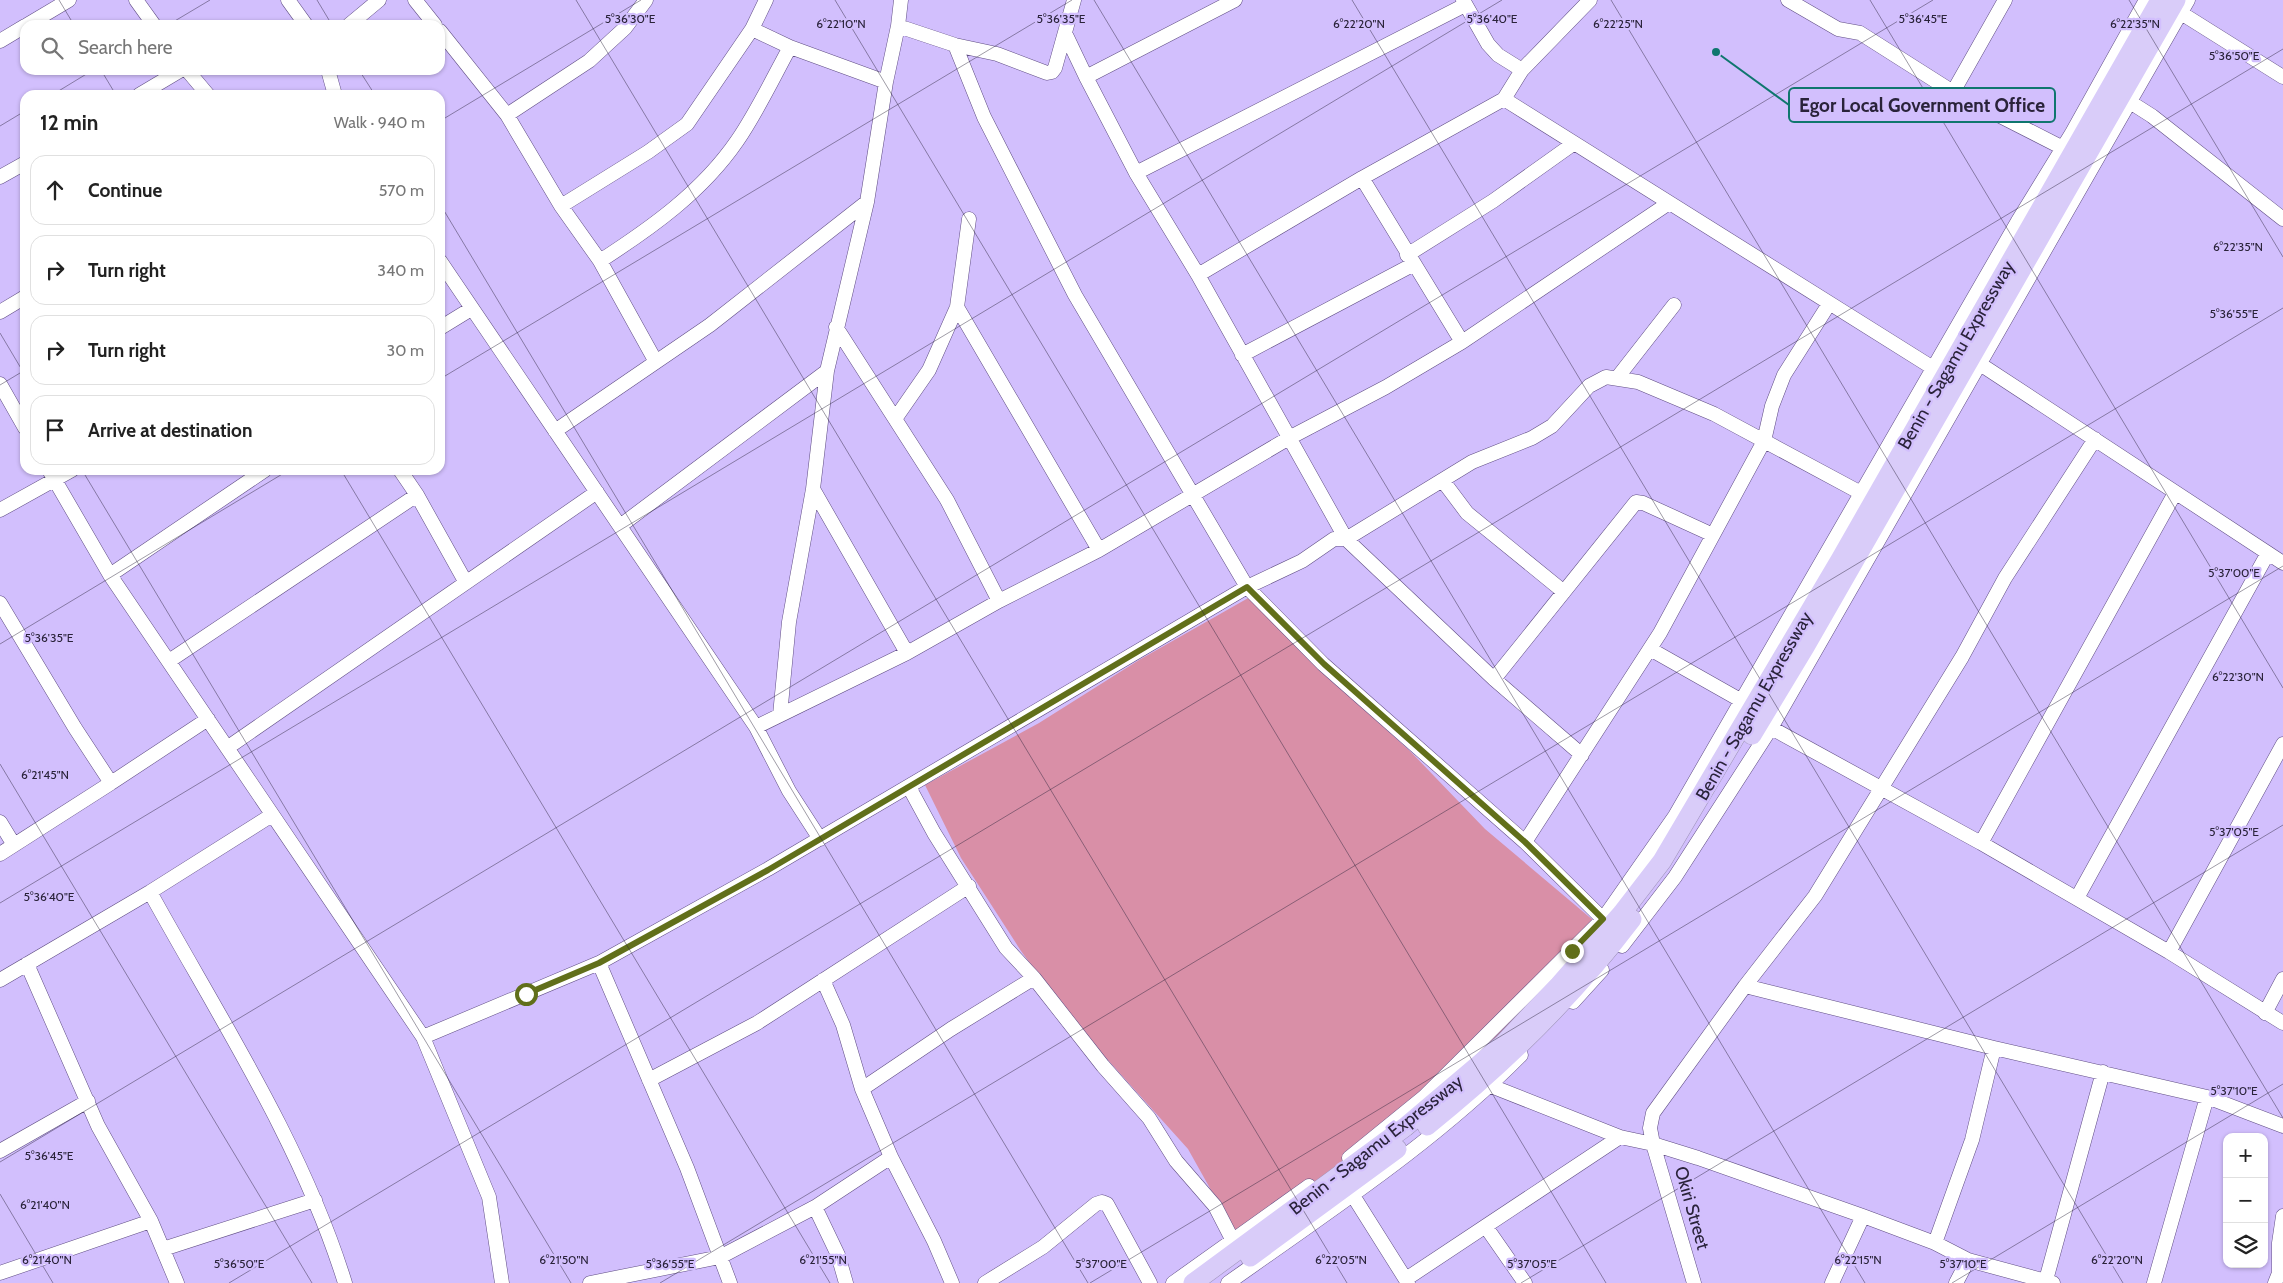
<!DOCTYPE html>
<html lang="en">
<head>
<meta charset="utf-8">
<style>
  :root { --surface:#fff; --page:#f2f2f2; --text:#222; --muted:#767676; --line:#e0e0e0 }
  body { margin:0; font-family:Cabin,sans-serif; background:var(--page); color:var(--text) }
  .controls { position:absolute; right:15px; bottom:15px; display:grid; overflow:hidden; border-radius:10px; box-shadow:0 1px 4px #0004 }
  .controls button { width:45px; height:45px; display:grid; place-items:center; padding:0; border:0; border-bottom:1px solid var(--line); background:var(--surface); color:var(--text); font:25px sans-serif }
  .stop { position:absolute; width:15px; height:15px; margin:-11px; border:4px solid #616f1a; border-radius:50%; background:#fff }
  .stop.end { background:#616f1a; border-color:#fff; box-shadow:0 1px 5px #0008 }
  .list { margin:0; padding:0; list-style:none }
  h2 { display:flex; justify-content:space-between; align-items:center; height:65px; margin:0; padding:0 20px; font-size:21px }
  h2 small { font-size:16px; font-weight:400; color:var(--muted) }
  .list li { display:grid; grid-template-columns:32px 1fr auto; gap:15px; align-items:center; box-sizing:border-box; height:70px; margin:0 10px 10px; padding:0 10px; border:1px solid var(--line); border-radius:15px }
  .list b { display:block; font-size:19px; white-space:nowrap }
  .list em { font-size:16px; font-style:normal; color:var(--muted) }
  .icon { flex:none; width:28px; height:28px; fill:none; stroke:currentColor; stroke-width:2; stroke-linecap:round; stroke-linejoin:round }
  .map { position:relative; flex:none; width:2283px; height:1283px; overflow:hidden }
  .search { position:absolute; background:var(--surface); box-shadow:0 1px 4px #0004; left:20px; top:20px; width:425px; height:55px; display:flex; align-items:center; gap:12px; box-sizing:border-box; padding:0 18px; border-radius:15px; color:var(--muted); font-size:19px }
  .panel { position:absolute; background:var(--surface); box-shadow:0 1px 4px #0004; left:20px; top:90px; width:425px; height:385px; border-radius:15px }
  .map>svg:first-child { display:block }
  .green { fill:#d98fa7 }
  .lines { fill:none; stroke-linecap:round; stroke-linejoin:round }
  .minor-casing { stroke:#604e84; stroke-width:15 }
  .highway-casing { stroke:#9c91b6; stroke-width:20 }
  .minor { stroke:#fff; stroke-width:14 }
  .highway { stroke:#d9ccf9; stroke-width:19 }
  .route { stroke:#616f1a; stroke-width:6 }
  .ticks { fill:none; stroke:#2a233a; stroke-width:1; stroke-opacity:0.45 }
  .labels { text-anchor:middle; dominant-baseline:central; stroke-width:4.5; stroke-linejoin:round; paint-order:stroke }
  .street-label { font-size:18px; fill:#2a233a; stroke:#d2bffd }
  .ticks-label { font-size:12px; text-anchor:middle; fill:#2a233a; stroke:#d2bffd; stroke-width:4.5; stroke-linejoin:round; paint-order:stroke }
  .leader { fill:none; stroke:#0f766e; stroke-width:2 }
  .callout-dot { fill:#0f766e; stroke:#d2bffd; stroke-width:2 }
  .callout { fill:#d2bffd; stroke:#0f766e; stroke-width:2 }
  .callout-label { font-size:19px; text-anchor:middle; font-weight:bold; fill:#2a233a }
</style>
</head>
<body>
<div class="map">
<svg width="2283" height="1283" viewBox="0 0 2283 1283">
  <rect width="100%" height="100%" fill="#d2bffd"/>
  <path class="green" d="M1250,597L1333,681L1410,751L1485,829L1600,926L1560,974L1502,1033L1441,1087L1240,1242L1188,1149L1070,1018L1021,951L961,858L925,785L1039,723L1139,660Z"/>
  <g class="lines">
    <g class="minor-casing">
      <path id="minor" d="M136,0L154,25
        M288,0L306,25
        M415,0L435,25
        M1463,0L1488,44L1498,55L1522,70
        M1788,0L1838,29L1860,33L1953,92L2063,148
        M2181,13L2283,77
        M27,25L69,0
        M349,25L379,0
        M898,26L955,45L997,54L1047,73L1052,72L1055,68L1074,0
        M440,31L507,115L561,206L600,261L656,362
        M1065,33L1086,77L1235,0
        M0,41L25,26
        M955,45L984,117L1075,295L1247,587L1323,664L1525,842L1603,919
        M790,47L886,82
        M187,70L208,95
        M328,70L335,95
        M1086,77L1136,173L1198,275L1362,178L1504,99L1522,70L1590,0
        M1953,92L2005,0
        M139,95L181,70
        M1504,99L1933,368
        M2130,102L2152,116L2283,219
        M507,115L589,61L625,28L646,0
        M1136,173L1465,5
        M0,177L25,163
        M1362,178L1462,342
        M561,206L648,152L687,124L752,29L766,0
        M1407,255L1493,201L1573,144
        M440,261L756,727L789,791L820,839
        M600,261C651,228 702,192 737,141C757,112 773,78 790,47L752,29
        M1198,275L1346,539L1494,679L1582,755
        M957,307L1099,550
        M0,312L25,297
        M836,327L947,500L999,601
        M440,328L471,309
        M1242,355L1414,264
        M1980,364L2283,563
        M1617,378L1674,305
        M0,384L25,428
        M895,419L929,370L957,307L969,219
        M555,431L710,325L867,202
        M49,470L110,575L423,1037L489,1197L502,1283
        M400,470L417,495L465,581
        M1443,481L1467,513L1564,592
        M813,489L907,653
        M0,510L72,470
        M620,526L827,371
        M110,575L265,470
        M0,603L75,728L111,783L0,854
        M1650,649L1742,701
        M169,661L417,495
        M1494,679L1636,502L1643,503L1713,535
        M780,715L789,622L813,489L827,371L867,202L886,82L898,26L901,0
        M1764,724L1981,843L2169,952L2283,1023
        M756,727L907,653L999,601L1099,550L1289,438L1386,387L1462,342L1669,203
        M227,748L597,492
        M111,783L208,719
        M909,787L934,833L1006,948L1034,978L1103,1066L1149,1118L1176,1161L1215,1206L1233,1241
        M0,822L14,845
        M1525,842L1660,633L1764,441L1772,406L1784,375L1829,304
        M1981,843L2175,493
        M150,892C220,1019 302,1144 345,1283
        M2077,898L2268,553
        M1622,946L1675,877L1771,728L2188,0
        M2169,952L2283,744
        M599,963L687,1168L730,1283
        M27,964L98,1126L151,1221L177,1283
        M0,980L150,892L272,815
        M823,980L843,1025L862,1089L891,1157L934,1241L952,1283
        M1745,986L1994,1048L2207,1097L2283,1126
        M1573,1002L1602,970
        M2265,1013L2283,979
        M423,1037L599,963L768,869L1247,587L1302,561L1334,539H1346L1472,462L1532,438L1552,426L1589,386L1606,377L1638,382L1714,414L1861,493
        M649,1080L757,1023L969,886
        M1491,1086L1620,1137L1653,1144L1698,1158L1863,1216L1935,1243L1968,1260L2053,1283
        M862,1089L951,1029L1034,978
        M0,1151L88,1101
        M1349,1158L1424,1097L1603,919L1675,816L2018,221L2072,133L2146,0
        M1352,1194L1408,1283
        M815,1207L838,1255L846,1283
        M1486,1227L1525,1283
        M1935,1243L1972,1140L1994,1048
        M163,1249L315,1200
        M0,1273L151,1221
        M1406,1279L1620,1137
        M2046,1280L2103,1072
        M590,1283L720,1257L815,1207L891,1157
        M985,1283L1043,1247L1096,1204L1102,1202L1107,1204L1150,1283
        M1173,1283L1309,1186
        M1228,1283C1329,1211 1434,1143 1521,1055
        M1694,1283L1653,1144L1650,1128L1653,1113L1745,986L1815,896L1962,657L2005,578L2095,439
        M1832,1283L1863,1216
        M1956,1283L1968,1260
        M2154,1283L2207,1097
        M2275,1283L2279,1273V1243L2283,1216"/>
    </g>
    <g class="highway-casing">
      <path id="highway" d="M1752,735L1805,647L2176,0
        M1427,1126C1503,1065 1573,997 1632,919
        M1250,1257L1397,1149
        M1193,1283L1405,1127L1503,1044L1559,985L1622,913L1662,861L1841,558L2160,0"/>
    </g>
    <use href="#minor" class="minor"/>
    <use href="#highway" class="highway"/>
  </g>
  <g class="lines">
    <path class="route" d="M526,994L599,963L768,870L1247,587L1324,664L1525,842L1603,919L1572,951"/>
  </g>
  <path class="ticks" d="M59,0L74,25M317,0L332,25M576,0L1347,1283M835,0L1606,1283M1094,0L1865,1283M1352,0L2123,1283M1611,0L2283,1118M1870,0L2283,688M2129,0L2283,257M168,25L210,0M101,70L116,95M359,70L375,95M52,95L93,70M440,121L641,0M0,126L25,111M440,204L1088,1283M0,333L25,375M440,379L1072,0M0,385L25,370M82,470L571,1283M341,470L830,1283M0,644L289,470M0,764L312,1283M0,903L1502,0M0,1162L1933,0M0,1194L53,1283M229,1283L2283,49M660,1283L2283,308M1090,1283L2283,566M1521,1283L2283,825M1952,1283L2283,1084"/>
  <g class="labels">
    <g class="street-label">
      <text transform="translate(1956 355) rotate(-60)">Benin - Sagamu Expressway</text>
      <text transform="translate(1754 706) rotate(-60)">Benin - Sagamu Expressway</text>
      <text transform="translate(1376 1145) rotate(-38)">Benin - Sagamu Expressway</text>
      <text transform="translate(1692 1208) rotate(74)">Okiri Street</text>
    </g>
  </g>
  <g class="ticks-label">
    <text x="1492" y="23">5°36'40"E</text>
    <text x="630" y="23">5°36'30"E</text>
    <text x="1061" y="23">5°36'35"E</text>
    <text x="1923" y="23">5°36'45"E</text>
    <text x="2135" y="28">6°22'35"N</text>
    <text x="841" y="28">6°22'10"N</text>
    <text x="1359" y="28">6°22'20"N</text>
    <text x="1618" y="28">6°22'25"N</text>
    <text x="2234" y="60">5°36'50"E</text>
    <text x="2238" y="251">6°22'35"N</text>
    <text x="2234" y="318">5°36'55"E</text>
    <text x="2234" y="577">5°37'00"E</text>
    <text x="49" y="642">5°36'35"E</text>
    <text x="2238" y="681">6°22'30"N</text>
    <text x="45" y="779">6°21'45"N</text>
    <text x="2234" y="836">5°37'05"E</text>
    <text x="49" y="901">5°36'40"E</text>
    <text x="2234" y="1095">5°37'10"E</text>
    <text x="49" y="1160">5°36'45"E</text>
    <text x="45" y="1209">6°21'40"N</text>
    <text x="47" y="1264">6°21'40"N</text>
    <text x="564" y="1264">6°21'50"N</text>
    <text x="823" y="1264">6°21'55"N</text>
    <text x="1341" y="1264">6°22'05"N</text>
    <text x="1858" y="1264">6°22'15"N</text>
    <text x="2117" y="1264">6°22'20"N</text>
    <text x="239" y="1268">5°36'50"E</text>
    <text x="670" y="1268">5°36'55"E</text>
    <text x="1101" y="1268">5°37'00"E</text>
    <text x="1532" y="1268">5°37'05"E</text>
    <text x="1963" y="1268">5°37'10"E</text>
  </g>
  <path class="leader" d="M1716 52L1789 105"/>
  <circle class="callout-dot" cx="1716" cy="52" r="5"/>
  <rect class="callout" x="1789" y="88" width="266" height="34" rx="5"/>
  <g class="callout-label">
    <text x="1922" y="112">Egor Local Government Office</text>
  </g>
</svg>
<div class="controls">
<button>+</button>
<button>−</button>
<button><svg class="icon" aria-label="layers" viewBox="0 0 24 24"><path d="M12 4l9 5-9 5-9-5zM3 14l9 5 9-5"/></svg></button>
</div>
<div class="stop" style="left:526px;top:994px"></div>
<div class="stop end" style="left:1572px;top:951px"></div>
<div class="search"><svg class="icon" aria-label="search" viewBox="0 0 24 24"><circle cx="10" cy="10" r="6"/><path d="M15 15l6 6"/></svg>Search here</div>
<section class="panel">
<h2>12 min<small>Walk · 940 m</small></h2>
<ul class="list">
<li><svg class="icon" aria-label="ahead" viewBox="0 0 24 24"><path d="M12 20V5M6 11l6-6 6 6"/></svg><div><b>Continue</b></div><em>570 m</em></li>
<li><svg class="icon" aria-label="right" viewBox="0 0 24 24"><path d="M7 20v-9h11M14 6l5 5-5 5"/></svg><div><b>Turn right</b></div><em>340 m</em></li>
<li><svg class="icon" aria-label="right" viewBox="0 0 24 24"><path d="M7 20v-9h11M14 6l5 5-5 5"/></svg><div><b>Turn right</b></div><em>30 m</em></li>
<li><svg class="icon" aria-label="arrive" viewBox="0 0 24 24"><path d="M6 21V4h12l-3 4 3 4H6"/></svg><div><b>Arrive at destination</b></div></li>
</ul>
</section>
</div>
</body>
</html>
